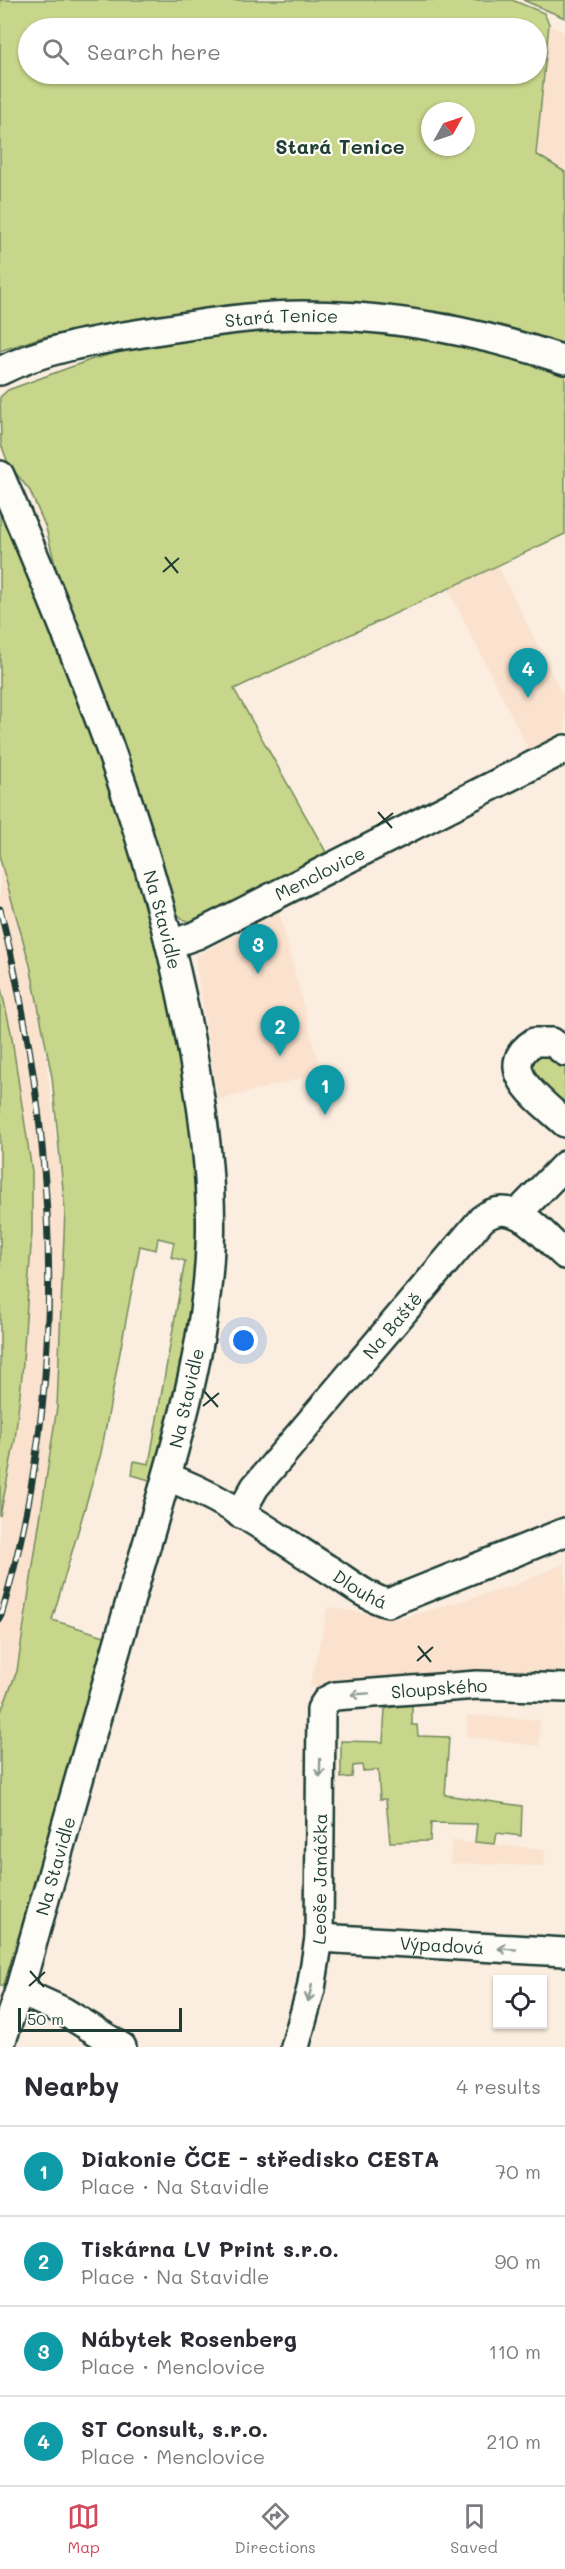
<!DOCTYPE html>
<html lang="en">
<head>
<meta charset="utf-8">
<style>
  :root { --surface:#fff; --page:#f7f7f7; --text:#2b2b33; --muted:#7c7c81; --line:#e1e1e2; --accent:#d1495b }
  body { margin:0; font-family:Mali,sans-serif; background:var(--page); color:var(--text) }
  .controls { position:absolute; right:18px; bottom:18px; display:grid; overflow:hidden; border-radius:0px; box-shadow:0 2px 4px #0004 }
  .controls button { width:54px; height:54px; display:grid; place-items:center; padding:0; border:0; border-bottom:2px solid var(--line); background:var(--surface); color:var(--text); font:30px sans-serif }
  .compass { position:absolute; left:421px; top:102px; width:54px; height:54px; border-radius:50%; background:var(--surface); box-shadow:0 2px 4px #0004; rotate:50deg }
  .scale { position:absolute; left:18px; bottom:15px; width:164px; box-sizing:border-box; padding-left:6px; border:3px solid #1f3d34; border-top:0; font-size:16px; line-height:21px; white-space:nowrap; color:#1f3d34; -webkit-text-stroke:4px #fdfcf7; paint-order:stroke }
  .you { position:absolute; left:244px; top:1341px; width:21px; height:21px; margin:-15px; border:4px solid #fff; border-radius:50%; background:#1a73e8; box-shadow:0 0 0 9px #1a73e833 }
  .badge { display:grid; place-items:center; width:39px; height:39px; border-radius:50%; background:var(--accent); color:#fff; font-size:20px; font-weight:700 }
  .pin { position:absolute; translate:-50% -50px; filter:drop-shadow(0 2px 3px #0008) }
  .pin::after { content:''; position:absolute; top:32px; width:21px; height:18px; background:inherit; clip-path:polygon(0 0,100% 0,50% 100%) }
  .list { margin:0; padding:0; list-style:none }
  h2 { display:flex; justify-content:space-between; align-items:center; height:78px; margin:0; padding:0 24px; font-size:26px }
  h2 small { font-size:20px; font-weight:400; color:var(--muted) }
  .list li { display:grid; grid-template-columns:39px 1fr auto; gap:18px; align-items:center; box-sizing:border-box; height:90px; padding:0 24px; border-top:2px solid var(--line) }
  .list b { display:block; font-size:22px; white-space:nowrap }
  .list p { margin:0; font-size:20px; white-space:nowrap; color:var(--muted) }
  .list em { font-size:20px; font-style:normal; color:var(--muted) }
  .icon { flex:none; width:33px; height:33px; fill:none; stroke:currentColor; stroke-width:2; stroke-linecap:round; stroke-linejoin:round }
  .map { position:relative; flex:none; width:565px; height:2047px; overflow:hidden }
  .search { position:absolute; background:var(--surface); box-shadow:0 2px 4px #0004; left:18px; right:18px; top:18px; height:66px; display:flex; align-items:center; gap:15px; box-sizing:border-box; padding:0 21px; border-radius:33px; color:var(--muted); font-size:22px }
  .sheet { height:438px; background:var(--surface) }
  nav { display:flex; justify-content:space-around; align-items:center; box-sizing:border-box; height:84px; border-top:2px solid var(--line); background:var(--surface); font-size:16px; color:var(--muted) }
  nav a { display:grid; justify-items:center; gap:3px }
  nav .on { color:var(--accent) }
  .map>svg:first-child { display:block }
  .built { fill:#fae2ce }
  .green { fill:#c7d68a; stroke:#738a5f; stroke-width:1.5; fill-rule:evenodd }
  .lines { fill:none; stroke-linecap:round; stroke-linejoin:round }
  .minor-casing { stroke:#1f3d34; stroke-width:32 }
  .minor { stroke:#fdfcf7; stroke-width:27 }
  .rail-casing { stroke:#1f3d34; stroke-width:7 }
  .rail { stroke:#fdfcf7; stroke-width:4.5; stroke-dasharray:14; stroke-linecap:butt }
  .oneway { stroke:#8e9c96 }
  .ticks { fill:none; stroke:#1f3d34; stroke-width:2 }
  .labels { text-anchor:middle; dominant-baseline:central; stroke-width:4.5; stroke-linejoin:round; paint-order:stroke }
  .street-label { font-size:18px; fill:#1f3d34; stroke:#fdfcf7 }
  .neighbourhood-label { font-size:20px; font-weight:bold; fill:#1f3d34; stroke:#fdfcf7 }
</style>
</head>
<body>
<div class="map">
<svg width="565" height="2047" viewBox="0 0 565 2047">
  <rect width="100%" height="100%" fill="#fbeddf"/>
  <filter id="ink" filterUnits="userSpaceOnUse"><feTurbulence type="fractalNoise" baseFrequency=".0167" numOctaves="2"/><feDisplacementMap in="SourceGraphic" scale="12" xChannelSelector="R" yChannelSelector="G"/><feConvolveMatrix kernelMatrix="1 2 1 2 8 2 1 2 1" color-interpolation-filters="sRGB"/></filter>
  <g filter="url(#ink)">
    <path class="built" d="M549,24L565,33V173L536,154Z
      M0,509L42,1029L65,1210L57,1407L17,1671L0,1714V1516L15,1440L22,1375L32,1232V1171L11,1036L0,1161Z
      M498,566L565,700V732L529,750L448,589Z
      M279,912L321,1073L218,1100L195,956Z
      M565,1563V1676L310,1687L328,1607L399,1619L513,1586Z
      M467,1715L540,1720L539,1746L466,1736Z
      M452,1841L545,1849L544,1866L450,1863Z"/>
    <path class="green" d="M0,0H512L544,13L549,24L536,154L565,172V346L449,313L368,307L119,323L42,337L0,351ZM28,28H536V74H28ZM430,111H466V147H430Z
      M523,0H565V18Z
      M246,329L377,330L473,343L565,371V534L234,689L326,852L198,924L184,920L175,912L133,772L60,585L46,528L30,491L8,463L1,444L0,397L8,390L90,360L131,349Z
      M0,509L67,662L147,893L192,1115L200,1231L187,1342L172,1413L153,1481L132,1475L134,1461L149,1464L185,1261L171,1257L174,1242L158,1238L156,1250L140,1246L101,1453L52,1620L108,1637L4,1985L0,1986V1714L17,1671L57,1407L65,1210L52,1077L30,965L0,859Z
      M0,984L11,1032L32,1172V1232L22,1375L15,1440L0,1516Z
      M535,1049L565,1060V1115L534,1086L525,1059Z
      M412,1702V1725H417L418,1736L449,1737L445,1795L522,1806L521,1836L497,1833L495,1844L475,1842L477,1824L431,1823L430,1841L390,1842L386,1799H380L378,1770L363,1771L362,1765L353,1766L352,1777L341,1778V1741L383,1742L385,1709Z"/>
    <g class="lines">
      <g class="minor-casing">
        <g id="minor">
          <path id="s1" d="M0,371C45,348 99,340 149,332C199,324 251,315 302,315C391,315 481,332 565,360"/>
          <path id="s2" d="M0,475C79,658 156,847 191,1044C203,1111 213,1180 210,1248C205,1364 166,1477 134,1588C95,1722 57,1857 19,1991L0,2046"/>
          <path id="s3" d="M171,944L197,935L565,749"/>
          <path d="M565,1052L552,1042H534C492,1069 543,1102 565,1123"/>
          <path d="M518,1213L565,1165"/>
          <path id="s4" d="M167,1477C224,1497 277,1537 328,1569C346,1580 367,1598 388,1603L565,1532"/>
          <path id="s5" d="M240,1514L255,1487L482,1219C514,1194 542,1235 565,1255"/>
          <path id="s6" d="M319,1938L565,1952"/>
          <path d="M19,1991L63,2011L122,2047"/>
          <path id="s7" d="M295,2047L311,1989L319,1938L321,1709L327,1700L335,1696L477,1685L565,1688"/>
        </g>
      </g>
      <use href="#minor" class="minor"/>
      <g class="rail-casing">
        <path id="rail" d="M0,909C59,1143 70,1386 0,1619"/>
      </g>
      <use href="#rail" class="rail"/>
    </g>
    <defs><path id="oneway-shaft" d="M-6 0H5M1.5-3L5.5 0L1.5 3" fill="none" stroke-width="1.6" stroke-linecap="round" stroke-linejoin="round" transform="scale(1.5)"/></defs>
    <g class="oneway">
      <use href="#oneway-shaft" transform="translate(360 1694) rotate(176)"/>
      <use href="#oneway-shaft" transform="translate(320 1768) rotate(91)"/>
      <use href="#oneway-shaft" transform="translate(507 1949) rotate(-177)"/>
      <use href="#oneway-shaft" transform="translate(310 1993) rotate(103)"/>
    </g>
  </g>
  <path class="ticks" d="M165,557L178,573M163,572L179,558M378,812L392,828M377,826L393,813M204,1391L218,1407M203,1406L219,1393M418,1646L431,1662M417,1661L433,1647M30,1971L44,1987M29,1986L45,1972"/>
  <g class="labels">
    <g class="street-label">
      <text stroke="none"><textPath href="#s1" startOffset="288">Stará Tenice</textPath></text>
      <text stroke="none"><textPath href="#s3" startOffset="165">Menclovice</textPath></text>
      <text stroke="none"><textPath href="#s2" startOffset="474">Na Stavidle</textPath></text>
      <text stroke="none"><textPath href="#s5" startOffset="243">Na Baště</textPath></text>
      <text transform="translate(186 1398) rotate(-77)">Na Stavidle</text>
      <text stroke="none"><textPath href="#s4" startOffset="224">Dlouhá</textPath></text>
      <text stroke="none"><textPath href="#s7" startOffset="465">Sloupského</textPath></text>
      <text transform="translate(55 1866) rotate(-74)">Na Stavidle</text>
      <text stroke="none"><textPath href="#s7" startOffset="171">Leoše Janáčka</textPath></text>
      <text stroke="none"><textPath href="#s6" startOffset="123">Výpadová</textPath></text>
    </g>
    <g class="neighbourhood-label">
      <text x="340" y="146">Stará Tenice</text>
    </g>
  </g>
</svg>
<div class="controls">
<button><svg class="icon" aria-label="locate" viewBox="0 0 24 24"><circle cx="12" cy="12" r="6"/><path d="M12 2v4M12 18v4M2 12h4M18 12h4"/></svg></button>
</div>
<svg class="compass" viewBox="-18 -18 36 36"><path d="M0-13l5 13h-10z" fill="#e53935"/><path d="M0 13l5-13h-10z" fill="#7c7c81"/></svg>
<div class="scale">50 m</div>
<div class="you"></div>
<div class="pin badge" style="left:325px;top:1115px;background:#0f9aa8">1</div>
<div class="pin badge" style="left:280px;top:1056px;background:#0f9aa8">2</div>
<div class="pin badge" style="left:258px;top:974px;background:#0f9aa8">3</div>
<div class="pin badge" style="left:528px;top:698px;background:#0f9aa8">4</div>
<div class="search"><svg class="icon" aria-label="search" viewBox="0 0 24 24"><circle cx="10" cy="10" r="6"/><path d="M15 15l6 6"/></svg>Search here</div>
</div>
<section class="sheet">
<h2>Nearby<small>4 results</small></h2>
<ul class="list">
<li><span class="badge" style="background:#0f9aa8">1</span><div><b>Diakonie ČCE - středisko CESTA</b><p>Place · Na Stavidle</p></div><em>70 m</em></li>
<li><span class="badge" style="background:#0f9aa8">2</span><div><b>Tiskárna LV Print s.r.o.</b><p>Place · Na Stavidle</p></div><em>90 m</em></li>
<li><span class="badge" style="background:#0f9aa8">3</span><div><b>Nábytek Rosenberg</b><p>Place · Menclovice</p></div><em>110 m</em></li>
<li><span class="badge" style="background:#0f9aa8">4</span><div><b>ST Consult, s.r.o.</b><p>Place · Menclovice</p></div><em>210 m</em></li>
</ul>
</section>
<nav>
<a class="on"><svg class="icon" aria-label="map" viewBox="0 0 24 24"><path d="M3 6l6-2 6 2 6-2v14l-6 2-6-2-6 2zM9 4v14M15 6v14"/></svg>Map</a>
<a><svg class="icon" aria-label="directions" viewBox="0 0 24 24"><path d="M12 3l9 9-9 9-9-9zM9 14v-3h6M13 9l2 2-2 2"/></svg>Directions</a>
<a><svg class="icon" aria-label="saved" viewBox="0 0 24 24"><path d="M7 4h10v16l-5-4-5 4z"/></svg>Saved</a>
</nav>
</body>
</html>
